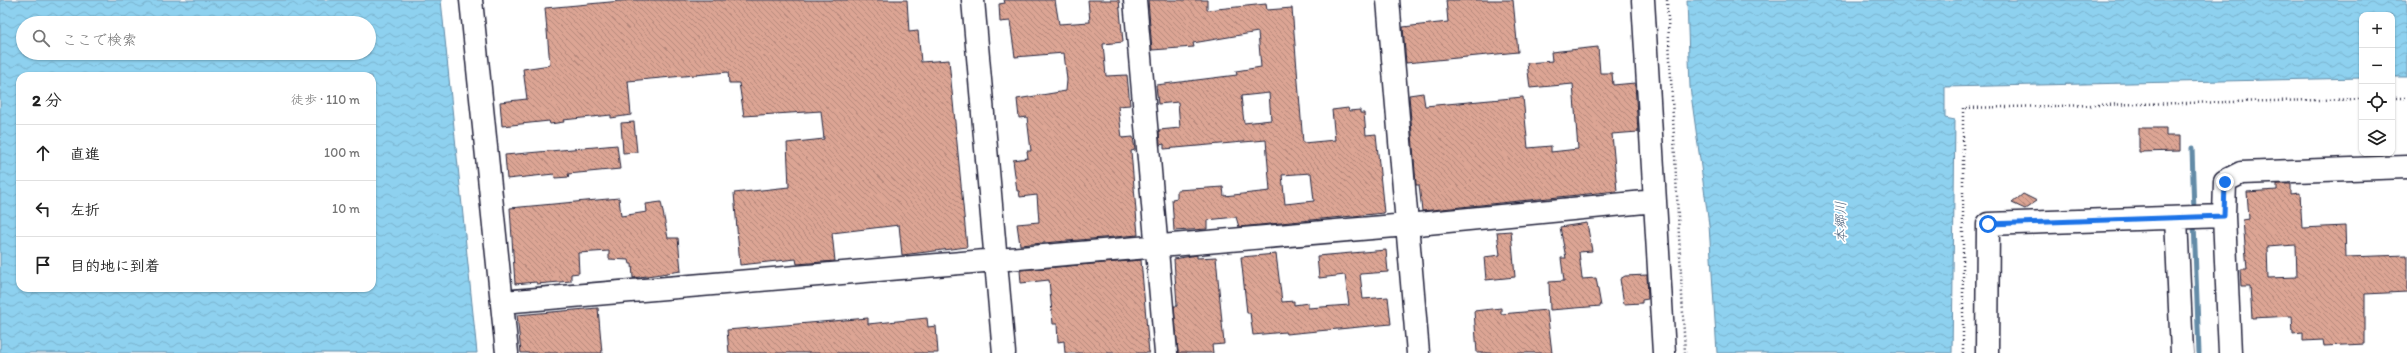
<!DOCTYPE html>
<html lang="ja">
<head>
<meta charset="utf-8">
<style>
  :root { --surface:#fff; --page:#f6f6f6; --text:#222; --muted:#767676; --line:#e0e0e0 }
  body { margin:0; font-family:Itim,"Klee One",sans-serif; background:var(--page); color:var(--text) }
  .controls { position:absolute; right:12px; top:12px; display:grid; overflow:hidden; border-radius:8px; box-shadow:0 1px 3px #0004 }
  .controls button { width:36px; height:36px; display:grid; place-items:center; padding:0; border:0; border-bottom:1px solid var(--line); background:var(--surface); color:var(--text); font:20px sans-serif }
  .stop { position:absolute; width:12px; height:12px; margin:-9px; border:3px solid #1a73e8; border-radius:50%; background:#fff }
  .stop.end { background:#1a73e8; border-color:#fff; box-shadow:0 1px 4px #0008 }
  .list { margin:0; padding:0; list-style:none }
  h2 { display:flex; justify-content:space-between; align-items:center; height:52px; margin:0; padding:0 16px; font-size:17px }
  h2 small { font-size:13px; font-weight:400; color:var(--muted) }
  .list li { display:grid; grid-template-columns:26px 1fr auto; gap:12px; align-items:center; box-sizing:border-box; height:56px; padding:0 16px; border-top:1px solid var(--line) }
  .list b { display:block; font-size:15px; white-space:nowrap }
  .list em { font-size:13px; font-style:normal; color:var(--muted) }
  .icon { flex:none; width:22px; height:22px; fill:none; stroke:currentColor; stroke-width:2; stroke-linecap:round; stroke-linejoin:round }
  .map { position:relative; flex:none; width:2407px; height:353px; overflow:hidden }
  .search { position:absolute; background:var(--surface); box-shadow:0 1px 3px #0004; left:16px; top:16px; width:360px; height:44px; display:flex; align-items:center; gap:10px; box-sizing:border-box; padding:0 14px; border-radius:22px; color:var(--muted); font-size:15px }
  .panel { position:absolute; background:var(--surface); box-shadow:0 1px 3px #0004; left:16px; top:72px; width:360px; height:220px; border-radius:12px }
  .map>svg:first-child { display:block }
  .water { fill:url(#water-waves); stroke:#638ba7; fill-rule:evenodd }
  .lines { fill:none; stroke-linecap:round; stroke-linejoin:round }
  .stream { stroke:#638ba7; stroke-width:5 }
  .building { fill:url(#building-back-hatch); stroke:#22223b; fill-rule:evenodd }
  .minor-casing { stroke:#22223b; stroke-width:25 }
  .path { stroke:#22223b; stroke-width:2.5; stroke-dasharray:1 3; stroke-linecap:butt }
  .minor { stroke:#fff; stroke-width:22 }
  .route { stroke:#1a73e8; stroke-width:5 }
  .labels { text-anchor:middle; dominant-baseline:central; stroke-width:3.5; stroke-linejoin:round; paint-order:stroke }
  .water-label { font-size:14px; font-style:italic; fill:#485f7a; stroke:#fff }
</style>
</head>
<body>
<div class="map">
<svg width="2407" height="353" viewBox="0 0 2407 353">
  <defs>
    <pattern id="water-waves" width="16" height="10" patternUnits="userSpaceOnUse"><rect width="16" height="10" fill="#8ed1ef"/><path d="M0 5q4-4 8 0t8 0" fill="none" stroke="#7ab3ce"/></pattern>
    <pattern id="building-back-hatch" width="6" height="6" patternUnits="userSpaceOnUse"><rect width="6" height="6" fill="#dca594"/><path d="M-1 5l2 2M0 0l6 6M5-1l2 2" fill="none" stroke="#b2867a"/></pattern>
  </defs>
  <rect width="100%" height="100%" fill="#fff"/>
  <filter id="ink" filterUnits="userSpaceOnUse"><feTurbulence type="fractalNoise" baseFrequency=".025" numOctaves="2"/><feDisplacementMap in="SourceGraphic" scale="8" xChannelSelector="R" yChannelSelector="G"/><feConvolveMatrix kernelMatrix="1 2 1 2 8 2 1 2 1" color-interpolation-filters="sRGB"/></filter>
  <g filter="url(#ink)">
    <path class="water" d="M0,0H441L477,353H0ZM23,23H369V53H23ZM20,76H372V288H20Z
      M1687,0H2407V77H2392V15H2362V78L1945,87V118L1955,120L1952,353H1717L1709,225L1690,87Z"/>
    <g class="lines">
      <path class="stream" d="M2192,148L2194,212
        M2194,222L2199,353"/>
    </g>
    <path class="building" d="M632,0H907L909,32L918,31L921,62L949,60L967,247L902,255L899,225L832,233L835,261L797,264L796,259L740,265L734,193L789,187L787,143L824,139L821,111L744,116L739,83H729L728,72L628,81L631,115L611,118V115L563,120L564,122L550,124L549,121L502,126L500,102L527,99L523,69L550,65L545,8Z
      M1004,0H1055L1059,24L1090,22L1088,0H1119L1123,42L1103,44L1106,76L1127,75L1130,105L1118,106L1122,138L1133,137L1135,150L1131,151L1138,235L1020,245L1017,224L1039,222L1037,195L1020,197L1019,191H1017L1013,160L1028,158L1027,151H1031L1027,117L1019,118L1017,99L1066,91L1067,80L1064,53L1015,57L1010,21L1000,22L999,4L1005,3Z
      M1148,0H1207V10L1266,4L1267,10L1292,8L1303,143L1335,140L1332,110L1348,108L1349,111L1360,110V113H1364L1366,135L1376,134L1384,213L1239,227L1236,217L1207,220V229L1174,231L1172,199L1177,198V190L1223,187L1224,196L1270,191L1266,140L1164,149V144L1160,145L1159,130L1180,128L1178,102L1158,104L1156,85L1237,75L1236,71L1261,67L1258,32L1193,43L1194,47L1152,50ZM1269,93L1271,120L1244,123L1241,96ZM1311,173L1314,201L1285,204L1282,175Z
      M1446,0H1513L1518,52L1406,63L1403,27L1448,22Z
      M1598,47L1600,73H1612L1613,85L1635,83L1638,132L1612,134L1617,191L1422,211L1419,185H1416L1409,95L1423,93L1425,106L1523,97L1528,148L1551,146V152L1578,149L1573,84L1530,88L1527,63L1552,61L1551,52Z
      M634,122L637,152L623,153L621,123Z
      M2139,128H2166V136H2180V151L2139,152Z
      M617,145L620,169L568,174L569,177L555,178L554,174L507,179L505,155Z
      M2277,184H2291V194L2300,193L2302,228L2345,226L2346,257L2407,255V292L2365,294V344L2324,346L2323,340L2303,341V333L2293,334L2292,316L2252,318L2250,286H2241L2240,269H2247L2243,220L2249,219L2247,192L2277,190ZM2296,245L2297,277L2268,278L2267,247Z
      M2023,194L2037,201L2025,209L2012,203Z
      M619,198L621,216L647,212L646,204L661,202L668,238H678L681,271L633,278L632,264H630L629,260L609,259V251L578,253L579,273L571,274V281L537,284L536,282L515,284L510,208Z
      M1587,223L1592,251L1579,252L1582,279L1596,278L1601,306L1550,310L1549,282L1564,281L1561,258H1566L1560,227Z
      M1511,231L1515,277L1486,280L1484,257L1500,255L1497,232Z
      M1386,250L1388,272L1360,274L1363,299L1388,297L1391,324L1286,334L1285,332L1253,335L1250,313H1247L1241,257L1276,254L1282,302L1294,301V305L1308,303V308L1349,305L1345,275L1319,278L1317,256Z
      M1197,255V258L1216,257L1224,344L1212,345L1213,353H1178L1174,306H1177L1174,259Z
      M1141,260L1149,353H1065L1064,341L1058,342L1057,324H1053L1049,280L1021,283L1020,270Z
      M1647,275L1648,299L1642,300V303L1624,304L1620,279L1625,276Z
      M598,308L602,353H521L517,315Z
      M1501,308V314L1547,310L1552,353H1477L1474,311Z
      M868,318V324L927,318L928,327L936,326L938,353H729L727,330Z"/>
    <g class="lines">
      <g class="minor-casing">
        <path id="minor" d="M471,0L507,353
          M973,0L1004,353
          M1135,0L1166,353
          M1388,0L1418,353
          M1643,0L1664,353
          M2176,218L2182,353
          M502,302L1407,225L1655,201
          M1987,353L1988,224L2224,216
          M2230,353L2224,216L2225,181L2241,173L2407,167"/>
      </g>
      <path class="path" d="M1667,0L1685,353
        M2392,98H2407
        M1963,353V108L2362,99"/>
      <use href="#minor" class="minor"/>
    </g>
  </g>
  <g class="lines" filter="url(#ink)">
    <path class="route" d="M1988,224L2224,216L2225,182"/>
  </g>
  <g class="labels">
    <g class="water-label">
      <text transform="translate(1841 222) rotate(-91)">本郷川</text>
    </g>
  </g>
</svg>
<div class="controls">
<button>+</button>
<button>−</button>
<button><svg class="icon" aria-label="locate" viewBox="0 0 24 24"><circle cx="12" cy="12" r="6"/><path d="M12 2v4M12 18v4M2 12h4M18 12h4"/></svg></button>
<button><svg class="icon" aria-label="layers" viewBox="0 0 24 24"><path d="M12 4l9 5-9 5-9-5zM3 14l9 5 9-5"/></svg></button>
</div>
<div class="stop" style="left:1988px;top:224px"></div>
<div class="stop end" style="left:2225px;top:182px"></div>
<div class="search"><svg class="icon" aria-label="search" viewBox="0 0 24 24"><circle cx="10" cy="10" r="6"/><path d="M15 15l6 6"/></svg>ここで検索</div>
<section class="panel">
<h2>2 分<small>徒歩 · 110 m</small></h2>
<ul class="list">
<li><svg class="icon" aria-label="ahead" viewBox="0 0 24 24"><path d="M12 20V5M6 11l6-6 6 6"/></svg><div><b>直進</b></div><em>100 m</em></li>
<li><svg class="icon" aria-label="left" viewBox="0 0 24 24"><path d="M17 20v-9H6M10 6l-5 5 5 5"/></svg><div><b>左折</b></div><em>10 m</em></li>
<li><svg class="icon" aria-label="arrive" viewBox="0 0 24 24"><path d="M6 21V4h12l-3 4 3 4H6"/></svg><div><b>目的地に到着</b></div></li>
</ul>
</section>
</div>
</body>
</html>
